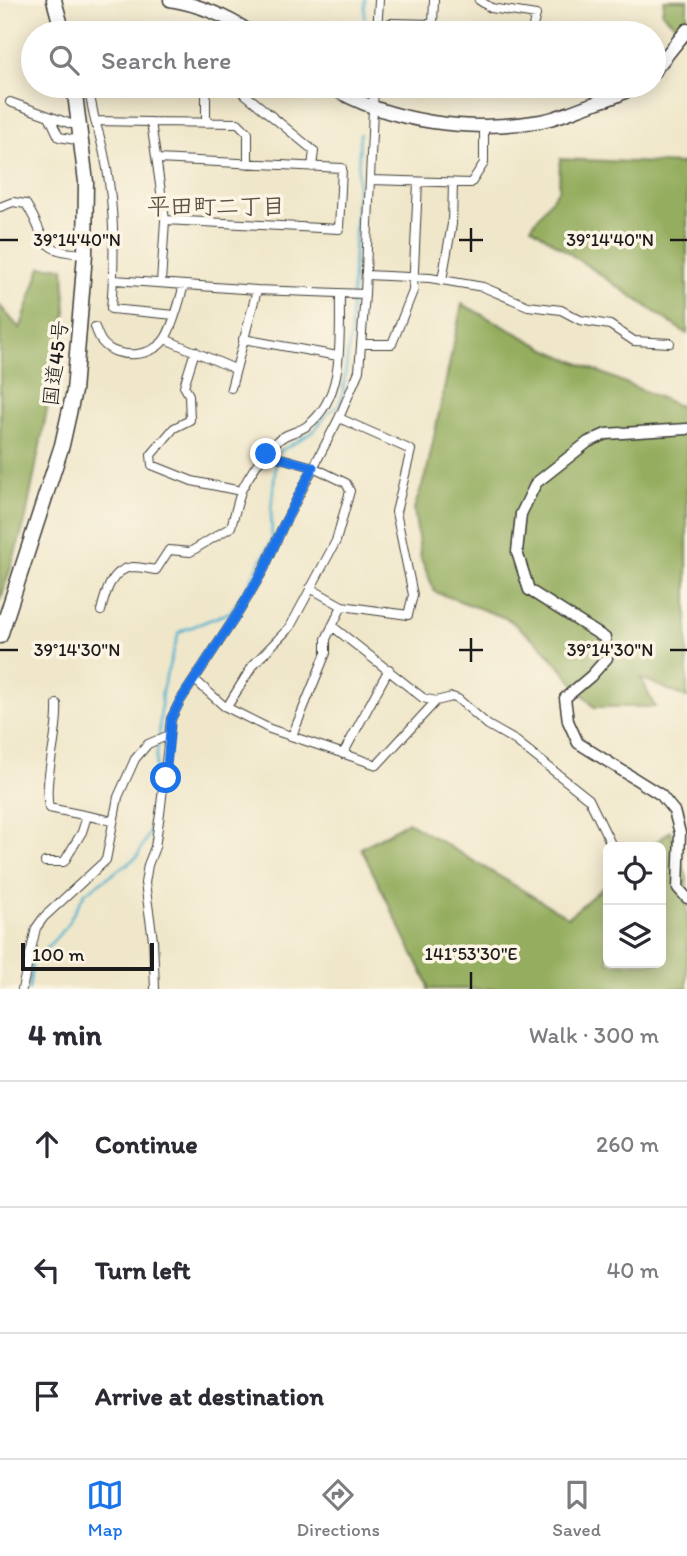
<!DOCTYPE html>
<html lang="en">
<head>
<meta charset="utf-8">
<style>
  :root { --surface:#fff; --page:#f2f2f3; --text:#2b2b33; --muted:#7c7c81; --line:#e1e1e2; --accent:#1a73e8 }
  body { margin:0; font-family:Itim,"Klee One",sans-serif; background:var(--page); color:var(--text) }
  .controls { position:absolute; right:21px; bottom:21px; display:grid; overflow:hidden; border-radius:10px; box-shadow:0 4px 18px #0003 }
  .controls button { width:63px; height:63px; display:grid; place-items:center; padding:0; border:0; border-bottom:2px solid var(--line); background:var(--surface); color:var(--text); font:35px sans-serif }
  .scale { position:absolute; left:21px; bottom:18px; width:133px; box-sizing:border-box; padding-left:7px; border:4px solid #1c1c1c; border-top:0; font-size:19px; line-height:24px; white-space:nowrap; color:#1c1c1c; -webkit-text-stroke:5px #fcf5e5; paint-order:stroke }
  .stop { position:absolute; width:21px; height:21px; margin:-16px; border:5px solid #1a73e8; border-radius:50%; background:#fff }
  .stop.end { background:#1a73e8; border-color:#fff; box-shadow:0 2px 7px #0008 }
  .list { margin:0; padding:0; list-style:none }
  h2 { display:flex; justify-content:space-between; align-items:center; height:91px; margin:0; padding:0 28px; font-size:30px }
  h2 small { font-size:23px; font-weight:400; color:var(--muted) }
  .list li { display:grid; grid-template-columns:46px 1fr auto; gap:21px; align-items:center; box-sizing:border-box; height:126px; padding:0 28px; border-top:2px solid var(--line) }
  .list b { display:block; font-size:26px; white-space:nowrap }
  .list em { font-size:23px; font-style:normal; color:var(--muted) }
  .icon { flex:none; width:38px; height:38px; fill:none; stroke:currentColor; stroke-width:2; stroke-linecap:round; stroke-linejoin:round }
  .map { position:relative; flex:none; width:687px; height:989px; overflow:hidden }
  .search { position:absolute; background:var(--surface); box-shadow:0 4px 18px #0003; left:21px; right:21px; top:21px; height:77px; display:flex; align-items:center; gap:18px; box-sizing:border-box; padding:0 24px; border-radius:38px; color:var(--muted); font-size:26px }
  .sheet { height:469px; background:var(--surface) }
  nav { display:flex; justify-content:space-around; align-items:center; box-sizing:border-box; height:98px; border-top:2px solid var(--line); background:var(--surface); font-size:19px; color:var(--muted) }
  nav a { display:grid; justify-items:center; gap:4px }
  nav .on { color:var(--accent) }
  .map>svg:first-child { display:block }
  .forest { fill:#94ad5f; stroke:#58643e; stroke-width:2 }
  .lines { fill:none; stroke-linecap:round; stroke-linejoin:round }
  .stream { stroke:#4fb0ce; stroke-width:2.5 }
  .minor-casing { stroke:#3c3a36; stroke-width:10 }
  .tertiary-casing { stroke:#3c3a36; stroke-width:13 }
  .secondary-casing { stroke:#3c3a36; stroke-width:15 }
  .trunk-casing { stroke:#3c3a36; stroke-width:17 }
  .minor { stroke:#fff; stroke-width:8 }
  .tertiary { stroke:#fff; stroke-width:10 }
  .secondary { stroke:#fff; stroke-width:12 }
  .trunk { stroke:#fff; stroke-width:14 }
  .route { stroke:#1a73e8; stroke-width:9 }
  .ticks { fill:none; stroke:#1c1c1c; stroke-width:2.5 }
  .labels { text-anchor:middle; dominant-baseline:central; stroke-width:7; stroke-linejoin:round; paint-order:stroke }
  .street-label { font-size:21px; fill:#1c1c1c; stroke:#fcf5e5 }
  .neighbourhood-label { font-size:23px; font-weight:bold; fill:#605244; stroke:#fcf5e5 }
  .ticks-label { font-size:18px; text-anchor:middle; fill:#1c1c1c; stroke:#fcf5e5; stroke-width:7; stroke-linejoin:round; paint-order:stroke }
</style>
</head>
<body>
<div class="map">
<svg width="687" height="989" viewBox="0 0 687 989">
  <rect width="100%" height="100%" fill="#fcf5e5"/>
  <filter id="ink" filterUnits="userSpaceOnUse"><feTurbulence type="fractalNoise" baseFrequency=".0143" numOctaves="2"/><feDisplacementMap in="SourceGraphic" scale="14" xChannelSelector="R" yChannelSelector="G"/><feConvolveMatrix kernelMatrix="1 2 1 2 8 2 1 2 1" color-interpolation-filters="sRGB"/></filter>
  <filter id="wash" filterUnits="userSpaceOnUse"><feTurbulence type="fractalNoise" baseFrequency=".00686" numOctaves="4" result="noise"/><feDisplacementMap in="SourceGraphic" scale="28" xChannelSelector="R" yChannelSelector="G"/><feGaussianBlur stdDeviation="1.57" result="paint"/><feColorMatrix in="noise" values="0 0 0 0 0 0 0 0 0 0 0 0 0 0 0 0 0 1.4 0 .05"/><feComposite in="paint" operator="in"/></filter>
  <g filter="url(#wash)">
    <rect width="100%" height="100%" fill="#f0e7ca"/>
    <path class="forest" d="M664,0H687V35L662,13Z
      M687,158V334L531,227L559,189L560,159L682,164Z
      M41,267H64L66,313L25,522L0,602V306L20,329Z
      M462,304L550,351L684,408L687,401V698L641,678L655,707H594L542,646L508,619L435,592L421,559L414,509L427,470Z
      M408,822L568,917L608,883V963H661V847H650L670,831L687,877V989H428L427,982L361,848Z"/>
    <g class="lines">
      <path class="stream" d="M364,33L365,0
        M159,737L162,690L179,632L230,612L246,589L272,539L271,510L277,453L313,432L329,412L339,405L343,391L350,337L360,134
        M29,989L32,964L65,928L85,893L137,857L149,833L158,743"/>
    </g>
  </g>
  <g filter="url(#ink)">
    <g class="lines">
      <g class="minor-casing">
        <path id="minor" d="M479,0L491,8L536,15L531,33
          M225,33L232,20
          M377,33L379,0
          M390,33V23L433,24L434,0
          M88,86L95,121L151,122L165,220L161,283
          M235,86L314,151L312,167
          M397,86L493,88L513,86
          M10,102L49,116L59,137L82,141
          M49,116L71,124
          M95,121C115,180 116,248 111,309L175,315
          M151,122L238,123L248,133V164
          M206,123V86
          M157,159L342,168L339,229L165,220
          M371,180L471,183L484,163V125
          M0,207L13,202L26,204C49,240 35,251 85,254
          M366,275L430,278L483,287L528,306L561,310L580,320L610,325L634,341L670,343
          M114,280L257,290L365,294
          M442,280L452,224L453,183
          M95,327C97,332 99,338 102,342C117,361 155,357 166,337C175,321 179,302 184,285
          M165,339L235,369
          M243,339L338,356
          M362,344H392L413,291L418,182
          M195,351L184,386L189,395L190,420L174,428L151,455L152,465L192,481L241,491C251,472 265,449 283,437C291,432 301,431 308,425C346,396 339,336 340,294
          M231,388L257,290
          M310,588L342,606L408,615L413,595L396,512L411,450L339,418
          M101,611C105,594 111,569 133,567C140,567 149,569 156,570L169,550L190,552L231,527L241,491
          M332,626L423,698L436,701L452,697L458,699L488,725L516,741L589,799L611,844
          M195,680L224,706L270,729L377,765L436,701
          M57,704C59,737 43,779 49,808L113,821
          M227,707L253,665L290,627L336,541L350,491L346,483L313,467L266,454
          M292,736L326,653V639L342,606
          M343,754L389,669
          M45,862H64L82,832L87,816
          M22,989L36,928L44,917L106,860L118,797L135,759L148,744L169,735
          M155,989L153,940L145,883L148,865L155,847L160,814L171,719L180,701L240,610L264,569L283,526L339,418L359,371L365,294L374,86"/>
      </g>
      <g class="tertiary-casing">
        <path id="tertiary" d="M687,429L606,434L588,442L536,483L521,514L517,552L529,590L605,638L607,658L591,676L565,698L568,721L578,743L661,795L674,811L680,833L678,888L687,898"/>
      </g>
      <g class="secondary-casing">
        <path id="secondary" d="M170,0C201,5 226,16 252,33
          M654,71L687,30
          M329,86C390,123 471,133 541,121C558,118 575,110 592,104C608,99 622,95 636,86"/>
      </g>
      <g class="trunk-casing">
        <path id="trunk" d="M54,0L63,33
          M0,636L62,445L74,391L85,254L86,182L74,86"/>
      </g>
      <use href="#minor" class="minor"/>
      <use href="#tertiary" class="tertiary"/>
      <use href="#secondary" class="secondary"/>
      <use href="#trunk" class="trunk"/>
    </g>
  </g>
  <g class="lines" filter="url(#ink)">
    <path class="route" d="M166,778L171,719L180,701L240,610L264,569L283,526L313,467L266,454"/>
  </g>
  <path class="ticks" d="M471,228V252M0,240H18M459,240H483M670,240H687M471,638V662M0,650H18M459,650H483M670,650H687M471,972V989"/>
  <g class="labels">
    <g class="street-label">
      <text transform="translate(55 363) rotate(-83)">国道45号</text>
    </g>
    <g class="neighbourhood-label">
      <text x="216" y="206">平田町二丁目</text>
    </g>
  </g>
  <g class="ticks-label">
    <text x="77" y="246">39°14'40"N</text>
    <text x="610" y="246">39°14'40"N</text>
    <text x="77" y="656">39°14'30"N</text>
    <text x="610" y="656">39°14'30"N</text>
    <text x="471" y="960">141°53'30"E</text>
  </g>
</svg>
<div class="controls">
<button><svg class="icon" aria-label="locate" viewBox="0 0 24 24"><circle cx="12" cy="12" r="6"/><path d="M12 2v4M12 18v4M2 12h4M18 12h4"/></svg></button>
<button><svg class="icon" aria-label="layers" viewBox="0 0 24 24"><path d="M12 4l9 5-9 5-9-5zM3 14l9 5 9-5"/></svg></button>
</div>
<div class="scale">100 m</div>
<div class="stop" style="left:166px;top:778px"></div>
<div class="stop end" style="left:266px;top:454px"></div>
<div class="search"><svg class="icon" aria-label="search" viewBox="0 0 24 24"><circle cx="10" cy="10" r="6"/><path d="M15 15l6 6"/></svg>Search here</div>
</div>
<section class="sheet">
<h2>4 min<small>Walk · 300 m</small></h2>
<ul class="list">
<li><svg class="icon" aria-label="ahead" viewBox="0 0 24 24"><path d="M12 20V5M6 11l6-6 6 6"/></svg><div><b>Continue</b></div><em>260 m</em></li>
<li><svg class="icon" aria-label="left" viewBox="0 0 24 24"><path d="M17 20v-9H6M10 6l-5 5 5 5"/></svg><div><b>Turn left</b></div><em>40 m</em></li>
<li><svg class="icon" aria-label="arrive" viewBox="0 0 24 24"><path d="M6 21V4h12l-3 4 3 4H6"/></svg><div><b>Arrive at destination</b></div></li>
</ul>
</section>
<nav>
<a class="on"><svg class="icon" aria-label="map" viewBox="0 0 24 24"><path d="M3 6l6-2 6 2 6-2v14l-6 2-6-2-6 2zM9 4v14M15 6v14"/></svg>Map</a>
<a><svg class="icon" aria-label="directions" viewBox="0 0 24 24"><path d="M12 3l9 9-9 9-9-9zM9 14v-3h6M13 9l2 2-2 2"/></svg>Directions</a>
<a><svg class="icon" aria-label="saved" viewBox="0 0 24 24"><path d="M7 4h10v16l-5-4-5 4z"/></svg>Saved</a>
</nav>
</body>
</html>
